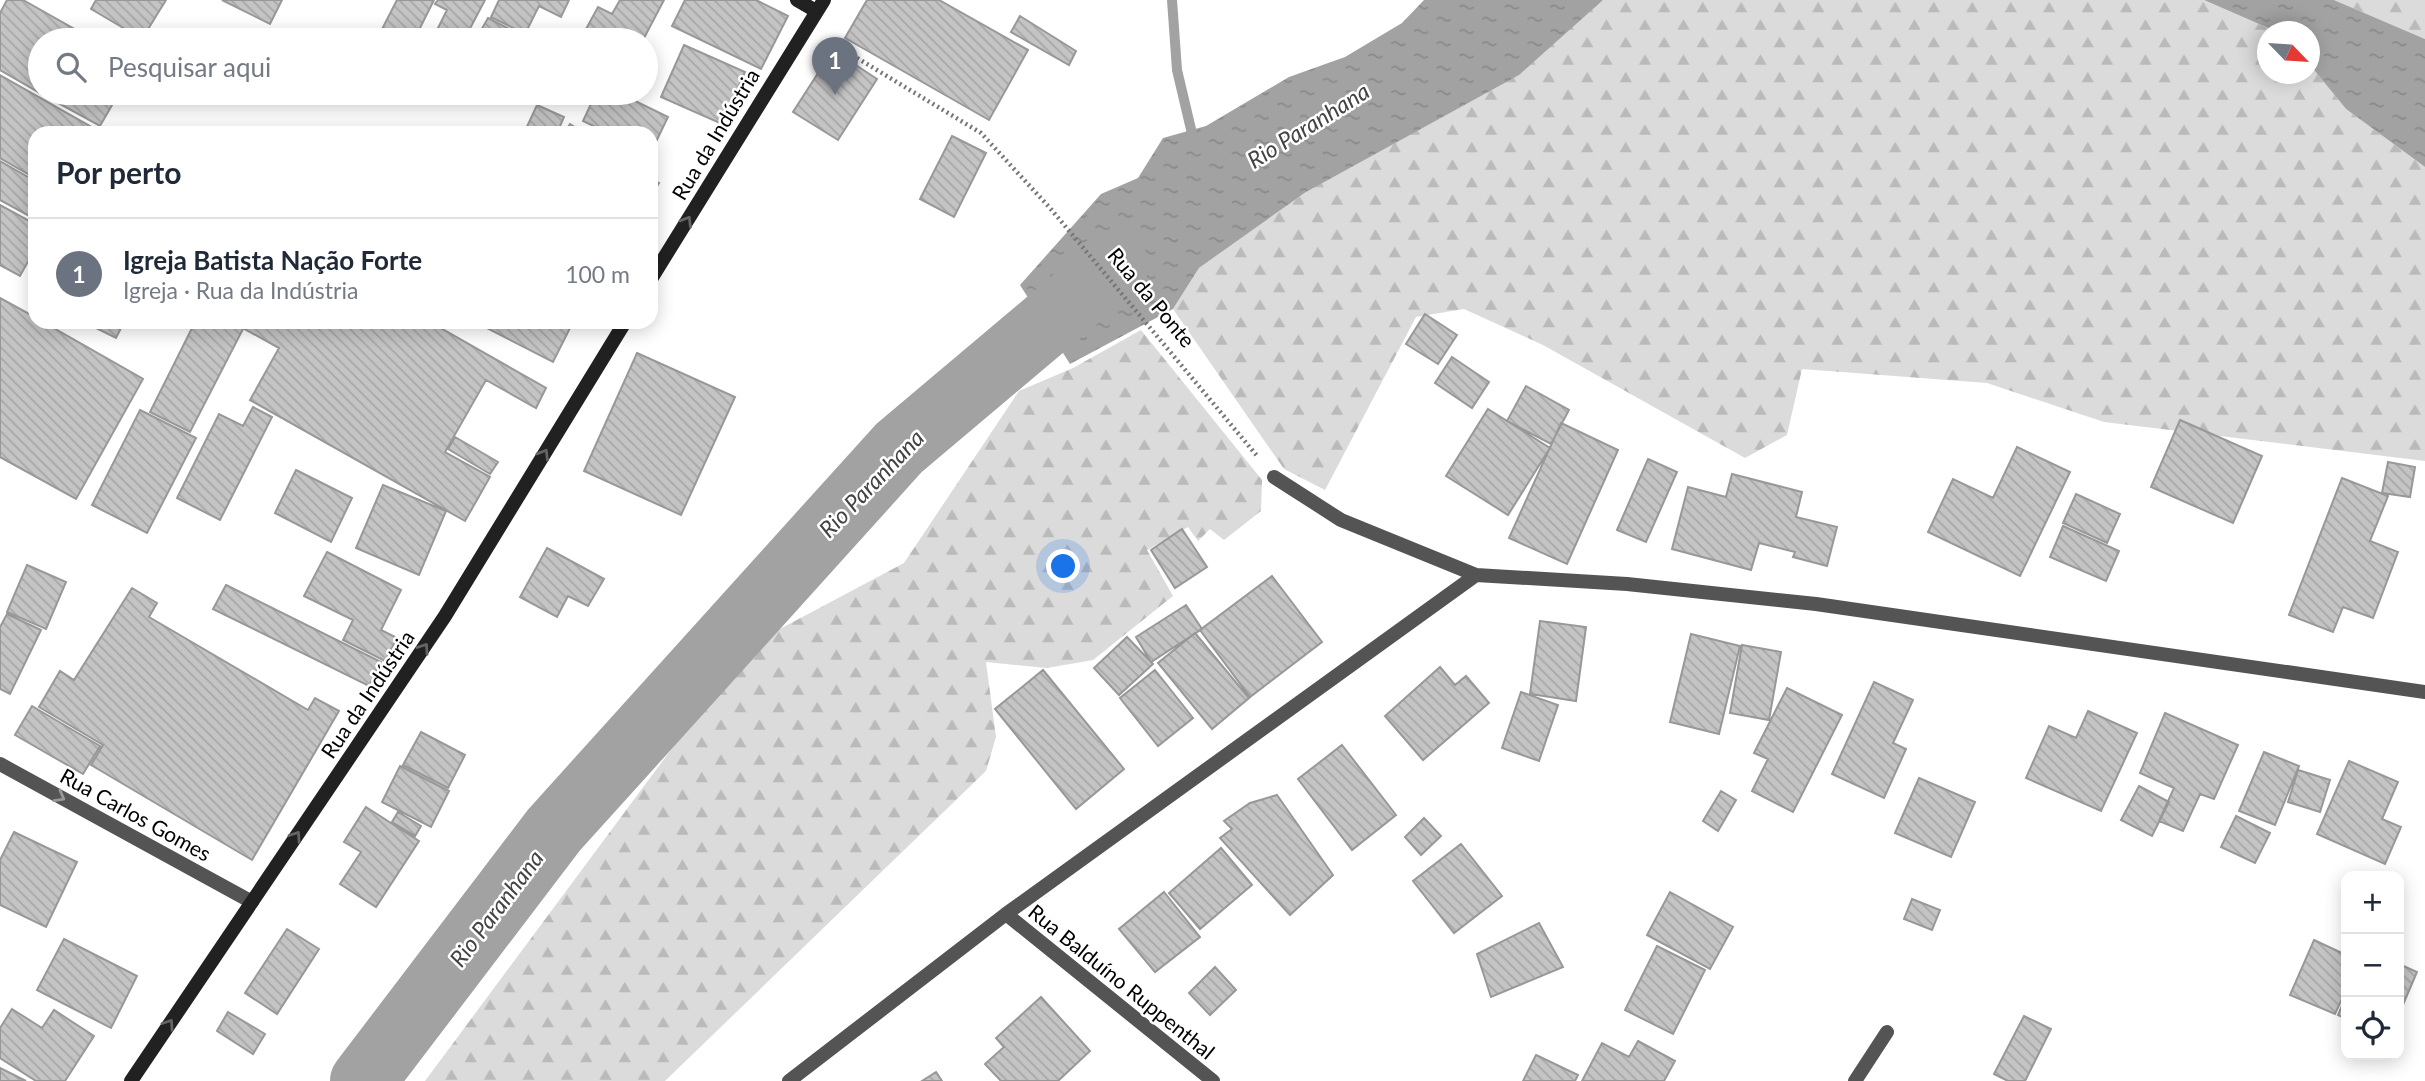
<!DOCTYPE html>
<html lang="pt">
<head>
<meta charset="utf-8">
<style>
  :root { --surface:#fff; --page:#f6f6f7; --text:#1f2937; --muted:#747a83; --line:#e0e1e3; --accent:#000 }
  body { margin:0; font-family:Lato,sans-serif; background:var(--page); color:var(--text) }
  .controls { position:absolute; right:21px; bottom:21px; display:grid; overflow:hidden; border-radius:14px; box-shadow:0 4px 18px #0003 }
  .controls button { width:63px; height:63px; display:grid; place-items:center; padding:0; border:0; border-bottom:2px solid var(--line); background:var(--surface); color:var(--text); font:35px sans-serif }
  .compass { position:absolute; left:2257px; top:21px; width:63px; height:63px; border-radius:50%; background:var(--surface); box-shadow:0 4px 18px #0003; rotate:115deg }
  .you { position:absolute; left:1064px; top:567px; width:24px; height:24px; margin:-18px; border:5px solid #fff; border-radius:50%; background:#1a73e8; box-shadow:0 0 0 10px #1a73e833 }
  .badge { display:grid; place-items:center; width:46px; height:46px; border-radius:50%; background:var(--accent); color:#fff; font-size:23px; font-weight:700 }
  .pin { position:absolute; translate:-50% -58px; filter:drop-shadow(0 2px 4px #0008) }
  .pin::after { content:''; position:absolute; top:37px; width:24px; height:21px; background:inherit; clip-path:polygon(0 0,100% 0,50% 100%) }
  .list { margin:0; padding:0; list-style:none }
  h2 { display:flex; justify-content:space-between; align-items:center; height:91px; margin:0; padding:0 28px; font-size:30px }
  h2 small { font-size:23px; font-weight:400; color:var(--muted) }
  .list li { display:grid; grid-template-columns:46px 1fr auto; gap:21px; align-items:center; box-sizing:border-box; height:112px; padding:0 28px; border-top:2px solid var(--line) }
  .list b { display:block; font-size:26px; white-space:nowrap }
  .list p { margin:0; font-size:23px; white-space:nowrap; color:var(--muted) }
  .list em { font-size:23px; font-style:normal; color:var(--muted) }
  .icon { flex:none; width:38px; height:38px; fill:none; stroke:currentColor; stroke-width:2; stroke-linecap:round; stroke-linejoin:round }
  .map { position:relative; flex:none; width:2425px; height:1081px; overflow:hidden }
  .search { position:absolute; background:var(--surface); box-shadow:0 4px 18px #0003; left:28px; top:28px; width:630px; height:77px; display:flex; align-items:center; gap:18px; box-sizing:border-box; padding:0 24px; border-radius:38px; color:var(--muted); font-size:26px }
  .panel { position:absolute; background:var(--surface); box-shadow:0 4px 18px #0003; left:28px; top:126px; width:630px; height:203px; border-radius:21px }
  .map>svg:first-child { display:block }
  .forest { fill:url(#forest-firs) }
  .water { fill:url(#water-ripples) }
  .lines { fill:none; stroke-linecap:round; stroke-linejoin:round }
  .stream { stroke:#a2a2a2; stroke-width:10 }
  .river { stroke:#a2a2a2; stroke-width:66 }
  .building { fill:url(#building-back-hatch); stroke:#989898; stroke-width:2 }
  .path { stroke:#767676; stroke-width:4.5; stroke-dasharray:2 3.5; stroke-linecap:butt }
  .minor { stroke:#545454; stroke-width:14 }
  .secondary { stroke:#212121; stroke-width:14 }
  .oneway { stroke:#646464 }
  .oneway2 { stroke:#989898 }
  .labels { text-anchor:middle; dominant-baseline:central; stroke-width:5; stroke-linejoin:round; paint-order:stroke }
  .street-label { font-size:21px; fill:#000; stroke:#fff }
  .water-label { font-size:23px; font-style:italic; fill:#434343; stroke:#fff }
</style>
</head>
<body>
<div class="map">
<svg width="2425" height="1081" viewBox="0 0 2425 1081">
  <defs>
    <pattern id="forest-firs" width="22" height="20" patternUnits="userSpaceOnUse" patternTransform="scale(1.75)"><rect width="22" height="20" fill="#dbdbdb"/><path d="M5 1l3.5 6h-7zM16 11l3.5 6h-7z" fill="#bababa"/></pattern>
    <pattern id="water-ripples" width="26" height="14" patternUnits="userSpaceOnUse" patternTransform="scale(1.75)"><rect width="26" height="14" fill="#a2a2a2"/><path d="M2 4q2-2 4 0t4 0M15 11q2-2 4 0t4 0" fill="none" stroke="#8a8a8a"/></pattern>
    <pattern id="building-back-hatch" width="6" height="6" patternUnits="userSpaceOnUse" patternTransform="scale(1.75)"><rect width="6" height="6" fill="#c4c4c4"/><path d="M-1 5l2 2M0 0l6 6M5-1l2 2" fill="none" stroke="#a7a7a7"/></pattern>
  </defs>
  <rect width="100%" height="100%" fill="#fff"/>
  <path class="forest" d="M1603,0H2204L2275,31L2268,32V74H2310V65L2346,109L2425,167V461L2104,422L1987,383L1802,369L1787,435L1745,458L1543,345L1464,309L1416,317L1325,490L1284,469L1173,309L1199,268L1306,192Z
    M2334,0H2425V39Z
    M1141,330L1262,480L1261,511L1224,540L1210,529L1198,541L1188,527L1147,550L1173,596L1093,660L1047,668L986,662L996,737L986,771L665,1081H425L748,646L904,563L1019,391L1073,368Z"/>
  <path class="water" d="M1424,0H1603L1519,75L1306,192L1199,268L1173,309L1070,364L1020,285L1101,194L1138,178L1163,138L1206,126L1289,77L1345,57L1402,23Z
    M2204,0H2334L2425,39V167L2346,109L2310,65V32L2275,31Z"/>
  <g class="lines">
    <path class="stream" d="M1172,0L1177,70L1194,142"/>
    <path class="river" d="M363,1081L554,830L899,448L1116,265"/>
  </g>
  <path class="building" d="M7,0H23L94,40H40V93L0,70V13Z
    M96,0H166L142,39L91,9Z
    M222,0H282L270,24Z
    M397,0H434L414,40H398L381,31Z
    M438,0H485L464,40H432L447,10L435,4Z
    M499,0H569L561,17L539,6L525,34L491,17Z
    M620,0H664L643,40H580L598,7L612,14Z
    M685,0H756L788,16L761,69L672,26Z
    M867,0H939L1028,50L989,120L845,38Z
    M1020,16L1076,51L1069,65L1011,32Z
    M488,18L513,31L508,40L476,39Z
    M684,45L745,72L722,124L661,97Z
    M833,50L877,79L838,140L793,112Z
    M0,75L95,129L93,133H35V178L0,158Z
    M40,93H119L100,126Z
    M596,93H619L668,117L651,152V133H608L583,121Z
    M537,105L564,117L557,133H524Z
    M570,124L584,133H564Z
    M952,136L986,153L954,217L920,199Z
    M0,161L35,181V219L0,200Z
    M651,178L659,183L651,195Z
    M0,205L35,224V249L20,276L0,265Z
    M0,298L35,317V322H43L143,379L76,499L0,457Z
    M1425,314L1457,335L1438,364L1406,344Z
    M84,322H124L116,338Z
    M195,322H229L243,329L190,432L150,412Z
    M232,322H430L546,388L536,408L486,380L445,452L490,477L465,521L250,400L279,348Z
    M482,322H573L553,362L481,325Z
    M637,353L735,397L681,515L584,471Z
    M1452,357L1489,382L1472,408L1435,383Z
    M1526,386L1569,410L1551,444L1507,421Z
    M253,407L272,417L220,520L177,498L219,414L243,426Z
    M1488,409L1550,448L1508,515L1446,476Z
    M140,410L196,438L147,533L92,505Z
    M2180,420L2262,456L2233,523L2151,487Z
    M1561,423L1618,450L1567,564L1509,538Z
    M455,437L498,462L490,474L448,449Z
    M2017,447L2070,472L2020,576L1928,532L1953,479L1993,498Z
    M1648,459L1677,472L1646,542L1617,530Z
    M2388,462L2415,467L2410,497L2382,493Z
    M296,470L352,498L331,542L275,513Z
    M1732,474L1802,492L1796,517L1837,527L1827,566L1793,557L1795,552L1759,543L1751,570L1672,549L1688,487L1726,497Z
    M2342,478L2388,496L2370,541L2398,552L2373,618L2343,607L2333,632L2289,615Z
    M383,485L446,511L419,575L356,548Z
    M2076,494L2120,514L2107,543L2063,523Z
    M2063,526L2119,551L2106,581L2050,557Z
    M1182,529L1207,567L1175,588L1151,550Z
    M547,548L604,579L588,606L568,596L557,617L520,597Z
    M327,552L401,590L381,630L397,638L385,661L343,640L353,620L304,596Z
    M27,565L66,582L46,629L7,612Z
    M1272,576L1322,642L1250,697L1200,630Z
    M226,585L381,662L369,686L213,609Z
    M132,588L157,603L149,617L308,710L315,698L339,711L252,860L91,765L103,745L39,707L60,671L74,680Z
    M1186,605L1202,629L1151,662L1136,637Z
    M7,614L41,630L10,694L0,689V627Z
    M1540,621L1586,627L1576,701L1530,694Z
    M1195,633L1249,698L1212,729L1158,663Z
    M1691,634L1740,646L1719,734L1670,722Z
    M1127,637L1153,664L1119,695L1094,668Z
    M1742,645L1781,652L1769,720L1730,713Z
    M1440,667L1455,685L1466,676L1489,703L1423,760L1385,716Z
    M1043,670L1124,769L1076,809L995,709Z
    M1155,670L1193,718L1158,746L1120,698Z
    M1874,682L1913,700L1893,743L1906,749L1884,798L1832,774Z
    M1787,688L1842,715L1793,812L1752,791L1768,759L1754,753Z
    M1521,692L1558,705L1539,761L1502,748Z
    M32,706L100,746L83,774L15,735Z
    M2088,711L2137,733L2101,811L2026,778L2049,726L2076,738Z
    M2165,713L2238,745L2214,799L2200,794L2183,831L2159,821L2174,788L2140,773Z
    M421,732L465,755L448,788L403,765Z
    M1342,745L1396,815L1352,850L1298,779Z
    M2264,752L2299,766L2275,825L2239,811Z
    M2349,761L2398,782L2382,819L2401,827L2385,864L2317,834Z
    M400,766L449,791L431,827L382,802Z
    M2298,770L2330,780L2320,812L2288,802Z
    M1919,778L1975,802L1951,857L1895,833Z
    M2139,786L2169,802L2152,836L2121,820Z
    M1721,791L1736,800L1718,831L1703,821Z
    M1277,795L1333,875L1290,915L1220,838L1232,829L1224,821L1250,803Z
    M366,807L419,841L376,907L340,884L361,852L344,842Z
    M398,812L421,826L415,836L392,822Z
    M2236,816L2270,833L2255,863L2221,847Z
    M1424,818L1441,836L1421,855L1405,837Z
    M14,832L77,862L46,927L0,905V860Z
    M1461,844L1502,896L1454,933L1413,881Z
    M1221,848L1252,885L1200,929L1169,893Z
    M1164,892L1200,937L1155,972L1119,929Z
    M1670,892L1733,927L1710,969L1647,935Z
    M1912,899L1940,910L1932,930L1904,919Z
    M1539,923L1563,967L1491,997L1477,954Z
    M287,929L319,949L277,1014L245,993Z
    M64,939L137,976L111,1028L37,990Z
    M2314,940L2346,955V990L2335,1014L2290,995Z
    M1657,946L1705,970L1673,1034L1625,1010Z
    M2399,964L2417,972L2399,1014Z
    M1215,967L1236,990L1210,1015L1189,993Z
    M2346,996V1019L2338,1015Z
    M1041,997L1090,1051L1058,1081H1001L985,1064L1004,1047L996,1038Z
    M12,1009L42,1028L54,1010L94,1036L65,1081H36L0,1058V1028Z
    M228,1012L265,1034L253,1054L217,1031Z
    M2024,1016L2051,1029L2025,1081H2008L1994,1074Z
    M1638,1041L1675,1061L1664,1081H1582L1602,1043L1629,1057Z
    M1536,1055L1578,1075L1575,1081H1523Z
    M0,1068L26,1081H0Z
    M936,1072L942,1081H922Z"/>
  <g class="lines">
    <path class="path" d="M829,41L981,133L1050,208L1258,457"/>
    <path class="minor" d="M1274,477L1341,520L1476,575L1627,584L1816,604L2425,692
      M0,764L252,902
      M1006,914L1213,1081
      M789,1081L1006,914L1476,575
      M1855,1081L1887,1032"/>
    <path class="secondary" d="M797,0L816,11
      M651,279L824,0
      M131,1081L445,616L625,322"/>
  </g>
  <defs><path id="oneway-chevron" d="M-2-3.5L2.5 0L-2 3.5" fill="none" stroke-width="1.6" stroke-linecap="round" stroke-linejoin="round" transform="scale(1.75)"/></defs>
  <g class="oneway">
    <use href="#oneway-chevron" transform="translate(687 221) rotate(-59)"/>
    <use href="#oneway-chevron" transform="translate(544 454) rotate(-59)"/>
    <use href="#oneway-chevron" transform="translate(424 648) rotate(-56)"/>
    <use href="#oneway-chevron" transform="translate(296 836) rotate(-56)"/>
    <use href="#oneway-chevron" transform="translate(169 1024) rotate(-56)"/>
  </g>
  <use class="oneway2" href="#oneway-chevron" transform="translate(60 797) rotate(29)"/>
  <g class="labels">
    <g class="street-label">
      <text transform="translate(715 134) rotate(-59)">Rua da Indústria</text>
      <text transform="translate(1152 297) rotate(50)">Rua da Ponte</text>
      <text transform="translate(367 694) rotate(-56)">Rua da Indústria</text>
      <text transform="translate(136 814) rotate(29)">Rua Carlos Gomes</text>
      <text transform="translate(1122 981) rotate(39)">Rua Balduíno Ruppenthal</text>
    </g>
    <g class="water-label">
      <text transform="translate(1308 125) rotate(-32)">Rio Paranhana</text>
      <text transform="translate(871 483) rotate(-46)">Rio Paranhana</text>
      <text transform="translate(496 908) rotate(-53)">Rio Paranhana</text>
    </g>
  </g>
</svg>
<div class="controls">
<button>+</button>
<button>−</button>
<button><svg class="icon" aria-label="locate" viewBox="0 0 24 24"><circle cx="12" cy="12" r="6"/><path d="M12 2v4M12 18v4M2 12h4M18 12h4"/></svg></button>
</div>
<svg class="compass" viewBox="-18 -18 36 36"><path d="M0-13l5 13h-10z" fill="#e53935"/><path d="M0 13l5-13h-10z" fill="#747a83"/></svg>
<div class="you"></div>
<div class="pin badge" style="left:835px;top:95px;background:#6b7280">1</div>
<div class="search"><svg class="icon" aria-label="search" viewBox="0 0 24 24"><circle cx="10" cy="10" r="6"/><path d="M15 15l6 6"/></svg>Pesquisar aqui</div>
<section class="panel">
<h2>Por perto<small></small></h2>
<ul class="list">
<li><span class="badge" style="background:#6b7280">1</span><div><b>Igreja Batista Nação Forte</b><p>Igreja · Rua da Indústria</p></div><em>100 m</em></li>
</ul>
</section>
</div>
</body>
</html>
